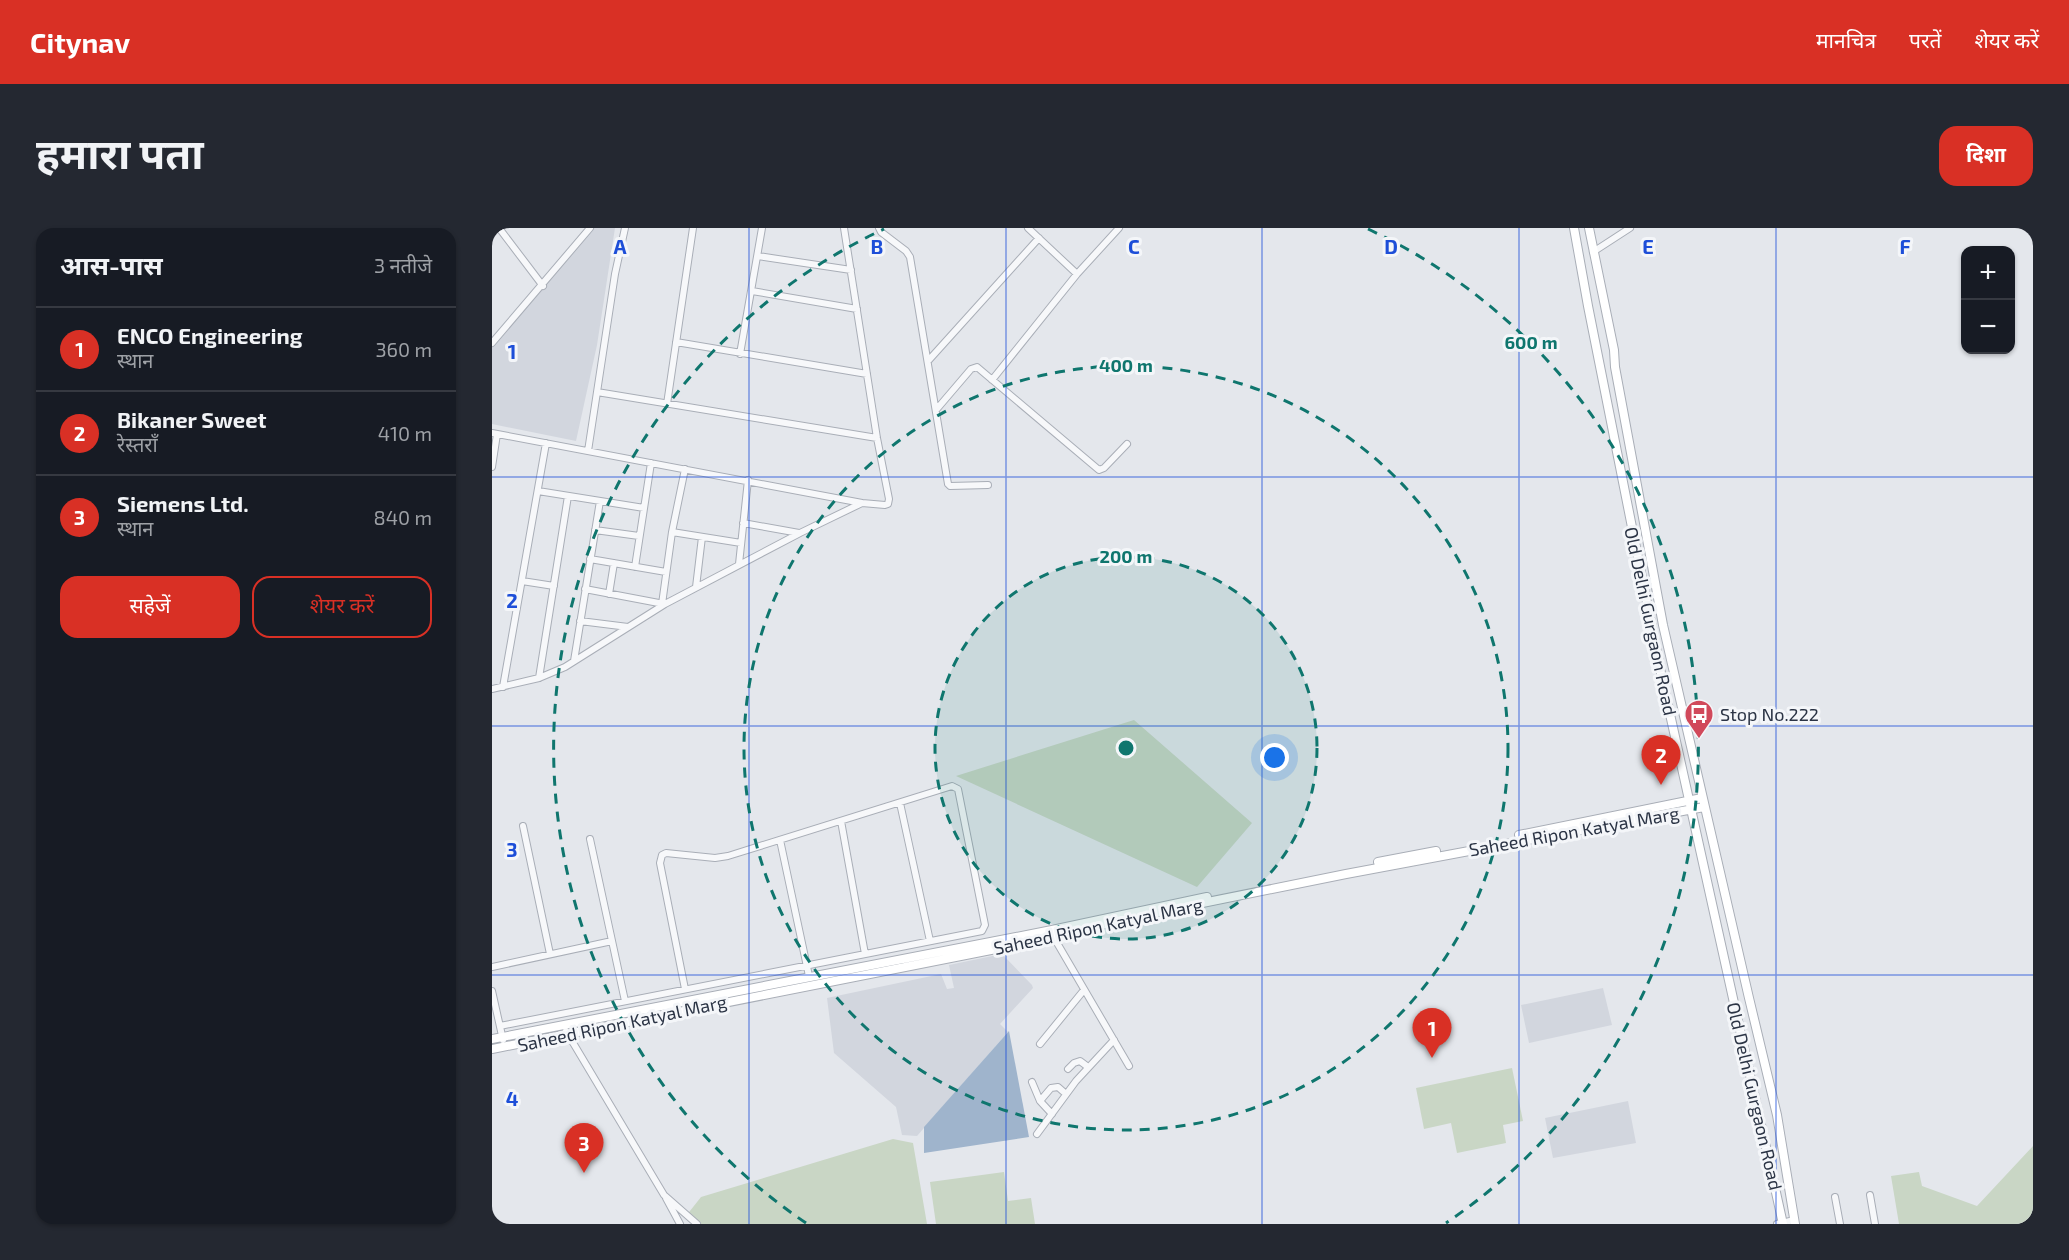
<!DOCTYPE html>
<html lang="hi">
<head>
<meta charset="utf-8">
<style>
  :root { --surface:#171b24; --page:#242831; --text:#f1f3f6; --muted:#9ea1a6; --line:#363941; --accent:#d93025 }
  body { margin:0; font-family:"Exo 2","Noto Sans Devanagari",sans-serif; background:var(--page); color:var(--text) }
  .controls { position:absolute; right:18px; top:18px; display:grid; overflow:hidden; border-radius:12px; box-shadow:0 2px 4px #0004 }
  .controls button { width:54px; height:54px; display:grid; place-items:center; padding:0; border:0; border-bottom:2px solid var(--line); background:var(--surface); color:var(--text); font:30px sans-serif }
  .you { position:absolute; left:783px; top:530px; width:21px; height:21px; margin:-15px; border:4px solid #fff; border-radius:50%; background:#1a73e8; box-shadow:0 0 0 9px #1a73e833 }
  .badge { display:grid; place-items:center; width:39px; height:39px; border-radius:50%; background:var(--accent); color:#fff; font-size:20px; font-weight:700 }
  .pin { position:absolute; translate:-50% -50px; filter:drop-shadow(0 2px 3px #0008) }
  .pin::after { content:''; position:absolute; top:32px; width:21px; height:18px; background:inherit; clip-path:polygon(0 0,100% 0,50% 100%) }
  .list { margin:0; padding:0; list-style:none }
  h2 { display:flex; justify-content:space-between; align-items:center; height:78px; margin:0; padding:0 24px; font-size:26px }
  h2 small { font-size:20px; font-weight:400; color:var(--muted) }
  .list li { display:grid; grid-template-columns:39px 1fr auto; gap:18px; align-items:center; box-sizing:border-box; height:84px; padding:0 24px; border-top:2px solid var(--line) }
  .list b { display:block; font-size:22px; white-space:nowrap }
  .list p { margin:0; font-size:20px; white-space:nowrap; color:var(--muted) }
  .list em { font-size:20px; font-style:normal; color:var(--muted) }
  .actions { display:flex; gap:12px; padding:18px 24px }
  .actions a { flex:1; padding:14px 0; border:2px solid var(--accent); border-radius:18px; text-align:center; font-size:21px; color:var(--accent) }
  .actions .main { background:var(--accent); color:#fff }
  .map { position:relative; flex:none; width:1541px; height:996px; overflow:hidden; border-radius:18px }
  header { display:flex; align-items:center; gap:36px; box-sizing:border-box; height:84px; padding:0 30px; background:var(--accent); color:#fff }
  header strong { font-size:28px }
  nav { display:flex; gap:33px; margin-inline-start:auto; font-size:21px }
  .intro { display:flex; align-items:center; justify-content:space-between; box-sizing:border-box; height:144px; padding:0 36px }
  h1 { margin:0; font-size:42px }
  .button { padding:15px 27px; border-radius:18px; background:var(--accent); color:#fff; font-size:21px; font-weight:700 }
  main { display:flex; gap:36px; padding:0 36px }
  aside { flex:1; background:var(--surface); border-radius:18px; box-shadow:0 2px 4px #0004 }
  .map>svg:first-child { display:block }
  .built { fill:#d2d6de }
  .green { fill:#c9d6c5 }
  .water { fill:#9fb4cc }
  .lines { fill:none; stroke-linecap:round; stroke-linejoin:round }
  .street-casing { stroke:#a9aeb7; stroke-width:8 }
  .secondary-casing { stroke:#a9aeb7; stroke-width:10 }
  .street { stroke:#f7f8fa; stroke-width:6 }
  .secondary { stroke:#fff; stroke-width:8 }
  .grid { fill:none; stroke:#1d4ed8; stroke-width:1.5; stroke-opacity:0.55 }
  .ring { fill:none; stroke:#0f766e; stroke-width:3; stroke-dasharray:10 8 }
  .labels { text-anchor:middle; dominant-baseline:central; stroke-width:6; stroke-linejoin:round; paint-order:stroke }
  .street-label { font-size:18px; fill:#2b3445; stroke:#f4f6f9 }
  .poi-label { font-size:18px; fill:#2b3445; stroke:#f4f6f9; text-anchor:start }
  .grid-label { font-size:20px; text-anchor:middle; font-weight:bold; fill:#1d4ed8; stroke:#f4f6f9; stroke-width:6; stroke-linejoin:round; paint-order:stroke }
  .centre { fill:#0f766e; stroke:#f4f6f9; stroke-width:3 }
  .ring-label { font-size:18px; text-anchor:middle; font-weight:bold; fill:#0f766e; stroke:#f4f6f9; stroke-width:6; stroke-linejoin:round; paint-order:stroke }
</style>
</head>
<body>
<header>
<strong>Citynav</strong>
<nav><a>मानचित्र</a><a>परतें</a><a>शेयर करें</a></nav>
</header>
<div class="intro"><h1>हमारा पता</h1><a class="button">दिशा</a></div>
<main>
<aside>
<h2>आस-पास<small>3 नतीजे</small></h2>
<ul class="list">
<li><span class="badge">1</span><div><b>ENCO Engineering</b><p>स्थान</p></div><em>360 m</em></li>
<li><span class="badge">2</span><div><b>Bikaner Sweet</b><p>रेस्तराँ</p></div><em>410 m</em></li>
<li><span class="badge">3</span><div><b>Siemens Ltd.</b><p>स्थान</p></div><em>840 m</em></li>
</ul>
<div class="actions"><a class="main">सहेजें</a><a>शेयर करें</a></div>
</aside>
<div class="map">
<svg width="1541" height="996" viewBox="0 0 1541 996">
  <rect width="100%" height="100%" fill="#e4e7ec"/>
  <path class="built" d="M97,0H123L105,117L84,213L0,196V118Z
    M510,726L540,757L541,760L508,796L516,804L425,908L410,907L404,879L342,825L335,770L449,746L455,761L462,760L457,737Z
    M1111,760L1120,797L1037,815L1029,777Z
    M1136,873L1144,915L1061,930L1053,890Z"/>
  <path class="green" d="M642,492L760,595L705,659L464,548Z
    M1020,840L1031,893L1011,897L1014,915L965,925L959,895L932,901L924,860Z
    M401,911L421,915L435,996H204L194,988L209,969Z
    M1541,918V996H1407L1399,948L1427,944L1430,958L1485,978Z
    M512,944L516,973L539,970L543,996H444L438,954Z"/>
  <path class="water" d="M517,803L537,909L432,925V899Z"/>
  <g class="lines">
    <g class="street-casing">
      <path id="street" d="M7,0L51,58
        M387,0L389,4L414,23L418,29L456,256L458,258L496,257
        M536,0L585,46
        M1101,24L1138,0
        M266,28L359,42
        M260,63L365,81
        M184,114L375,146
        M0,115L98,0
        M248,126L270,0
        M436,133L547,10
        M500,152L585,46L627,0
        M105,164L385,210
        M175,176L201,0
        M444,182L479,141L485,139L607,242L612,240L635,216
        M0,205L370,275
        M96,223L123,46L133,0
        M0,239L5,206
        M46,263L152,280
        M251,295L307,305
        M103,302L147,308
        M180,304L249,315
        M98,331L174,344
        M247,336L256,252
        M143,339L159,235
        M30,353L62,358
        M204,359L210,309
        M93,361L172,376
        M117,366L122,335
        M170,376L180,304L193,241
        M88,393L136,399
        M82,433L108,273
        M47,450L76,268
        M11,459L54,215
        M0,461L47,450L73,439L173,376L308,305L370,275L393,277L396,276L397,271L385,210L352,0
        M408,575L438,713
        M349,593L373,726
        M31,598L58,726
        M98,611L133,773
        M288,612L317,748
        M561,708L637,838
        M0,739L120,713
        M0,763L11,812
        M8,798L490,703L493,697L466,561L460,558L236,628L223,630L174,625L170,627L168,635L193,761
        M74,803L172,967L205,996
        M548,816L592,762
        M576,841L582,835L588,833L596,839
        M540,854L548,873L560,886
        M548,873L559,860L566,859L574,866
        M545,906L584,853L622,812
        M1378,967L1383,996
        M1343,969L1348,996
        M174,970L188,996
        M1285,996L1302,992"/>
    </g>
    <g class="secondary-casing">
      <path id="secondary" d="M1082,0L1096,78L1170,450L1291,996
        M1097,0L1122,122L1123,139L1171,397L1257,770L1285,887L1303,996
        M1027,607L1210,570
        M886,634L944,623
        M0,811L560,702L715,669
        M0,821L504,721L671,683L854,646L1212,579"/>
    </g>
    <use href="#street" class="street"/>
    <use href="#secondary" class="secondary"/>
  </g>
  <path class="grid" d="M257,0V996M514,0V996M770,0V996M1027,0V996M1284,0V996M0,249H1541M0,498H1541M0,747H1541"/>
  <circle cx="634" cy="520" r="191" fill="#0f766e" fill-opacity=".12"/>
  <g class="ring">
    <circle cx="634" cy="520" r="191"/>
    <circle cx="634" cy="520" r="382"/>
    <path d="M314 995A573 573 0 0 1 392 1M876 1A573 573 0 0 1 954 995"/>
  </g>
  <defs>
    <g id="bus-pin" transform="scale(1.5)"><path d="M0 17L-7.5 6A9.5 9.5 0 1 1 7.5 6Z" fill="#d1495b" stroke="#f4f6f9"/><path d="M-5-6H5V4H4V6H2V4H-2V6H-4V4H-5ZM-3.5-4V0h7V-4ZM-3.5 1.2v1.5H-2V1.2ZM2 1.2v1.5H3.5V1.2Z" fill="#fff"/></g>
  </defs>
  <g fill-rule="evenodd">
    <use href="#bus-pin" x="1207" y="486"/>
  </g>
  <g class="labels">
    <g class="street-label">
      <text transform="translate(1159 393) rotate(78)">Old Delhi Gurgaon Road</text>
      <text transform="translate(1082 603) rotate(-10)">Saheed Ripon Katyal Marg</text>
      <text transform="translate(606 698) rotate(-12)">Saheed Ripon Katyal Marg</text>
      <text transform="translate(130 795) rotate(-12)">Saheed Ripon Katyal Marg</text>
      <text transform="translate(1263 868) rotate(77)">Old Delhi Gurgaon Road</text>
    </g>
    <g class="poi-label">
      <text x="1228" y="486">Stop No.222</text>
    </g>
  </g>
  <g class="grid-label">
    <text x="128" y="26">A</text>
    <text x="385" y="26">B</text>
    <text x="642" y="26">C</text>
    <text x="899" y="26">D</text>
    <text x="1156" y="26">E</text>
    <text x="1413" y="26">F</text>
    <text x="20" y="131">1</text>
    <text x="20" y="380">2</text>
    <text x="20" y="629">3</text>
    <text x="20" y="878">4</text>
  </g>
  <circle cx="634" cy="520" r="9" class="centre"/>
  <g class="ring-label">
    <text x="1039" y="121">600 m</text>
    <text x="634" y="144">400 m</text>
    <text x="634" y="335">200 m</text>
  </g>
</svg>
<div class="controls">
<button>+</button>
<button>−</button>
</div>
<div class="you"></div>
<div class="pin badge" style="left:940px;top:830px">1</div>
<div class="pin badge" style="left:1169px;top:557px">2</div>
<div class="pin badge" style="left:92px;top:945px">3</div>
</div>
</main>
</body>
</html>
